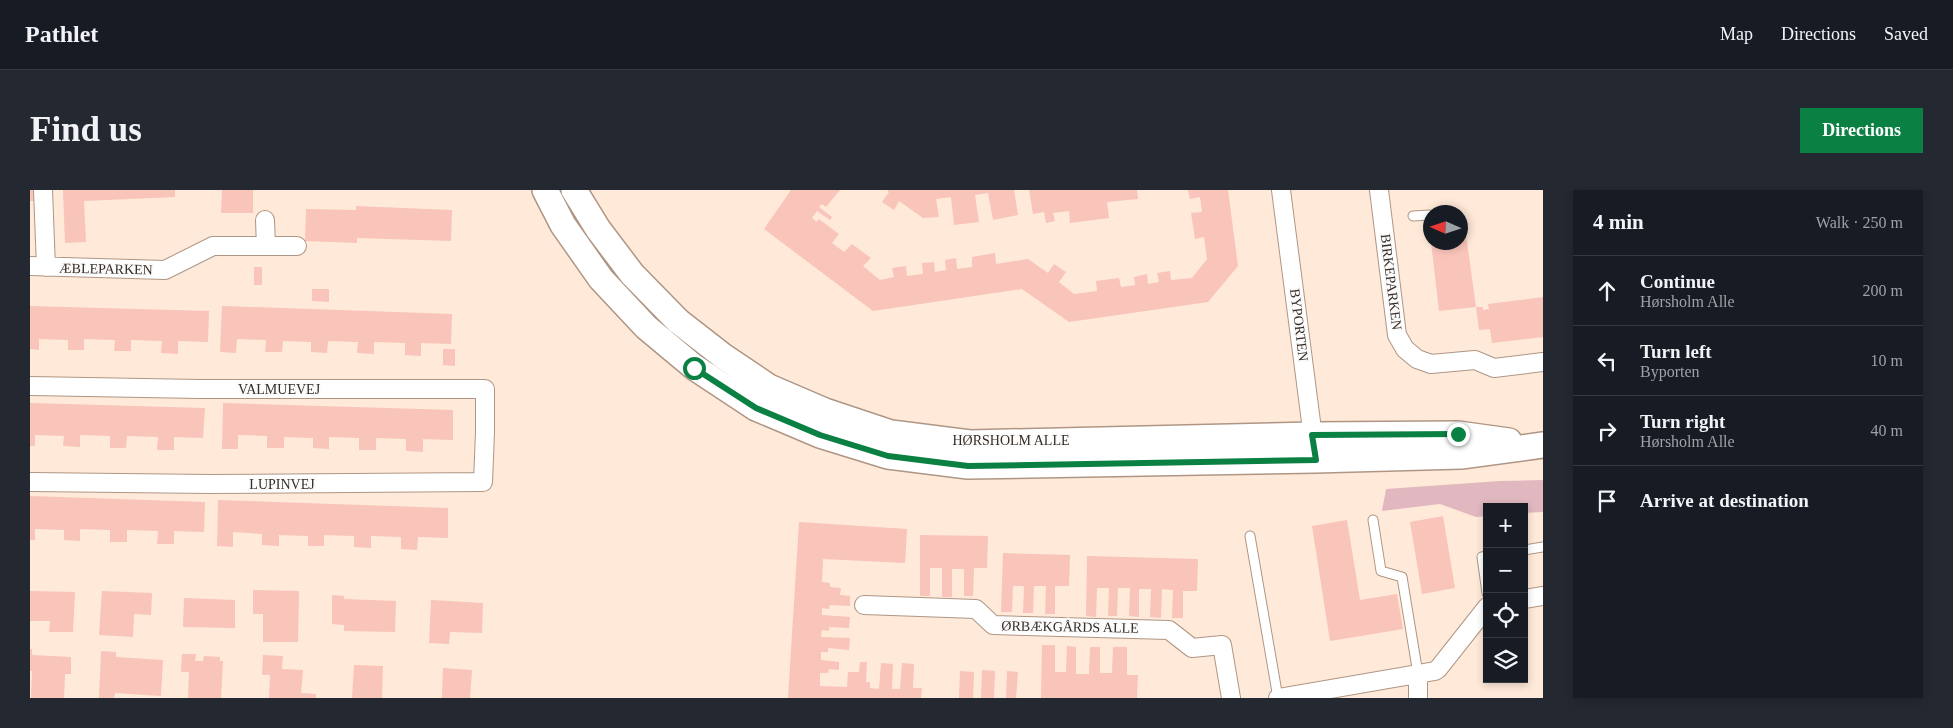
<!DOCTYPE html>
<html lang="en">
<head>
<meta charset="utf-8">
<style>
  :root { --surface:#171b24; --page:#242831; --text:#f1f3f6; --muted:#9ea1a6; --line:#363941; --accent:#0b8043 }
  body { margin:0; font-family:"Times New Roman",serif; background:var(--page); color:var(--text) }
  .controls { position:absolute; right:15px; bottom:15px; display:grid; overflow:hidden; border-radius:0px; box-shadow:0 2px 8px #0003 }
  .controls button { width:45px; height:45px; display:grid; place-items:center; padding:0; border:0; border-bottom:1px solid var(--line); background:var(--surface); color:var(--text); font:25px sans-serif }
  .compass { position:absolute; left:1393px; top:15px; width:45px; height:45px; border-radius:50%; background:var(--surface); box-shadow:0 2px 8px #0003; rotate:273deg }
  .stop { position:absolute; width:15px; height:15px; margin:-11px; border:4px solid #0b8043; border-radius:50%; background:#fff }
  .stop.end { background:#0b8043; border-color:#fff; box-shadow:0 1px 5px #0008 }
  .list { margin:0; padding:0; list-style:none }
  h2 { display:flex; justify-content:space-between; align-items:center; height:65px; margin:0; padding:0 20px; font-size:21px }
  h2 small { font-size:16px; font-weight:400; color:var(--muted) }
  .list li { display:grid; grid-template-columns:32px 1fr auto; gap:15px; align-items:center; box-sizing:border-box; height:70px; padding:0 20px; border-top:1px solid var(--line) }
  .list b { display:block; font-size:19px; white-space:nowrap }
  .list p { margin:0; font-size:16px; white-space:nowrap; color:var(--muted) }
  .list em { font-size:16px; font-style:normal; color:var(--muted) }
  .icon { flex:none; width:28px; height:28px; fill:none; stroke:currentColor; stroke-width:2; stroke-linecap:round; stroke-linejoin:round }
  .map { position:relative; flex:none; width:1513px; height:508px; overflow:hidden; border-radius:0px }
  header { display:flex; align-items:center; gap:30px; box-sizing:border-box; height:70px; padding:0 25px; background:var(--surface); border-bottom:1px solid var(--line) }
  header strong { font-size:24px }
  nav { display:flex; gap:28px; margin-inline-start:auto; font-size:18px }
  .intro { display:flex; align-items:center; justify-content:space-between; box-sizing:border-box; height:120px; padding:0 30px }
  h1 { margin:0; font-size:35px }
  .button { padding:12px 22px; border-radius:0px; background:var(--accent); color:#fff; font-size:18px; font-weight:700 }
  main { display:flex; gap:30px; padding:0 30px }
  aside { flex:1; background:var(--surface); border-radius:0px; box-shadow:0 2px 8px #0003 }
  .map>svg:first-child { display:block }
  .green { fill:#e1b8c0 }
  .building { fill:#f9c4b9 }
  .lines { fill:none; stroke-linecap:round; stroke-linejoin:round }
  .lane-casing { stroke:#af9684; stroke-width:11 }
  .street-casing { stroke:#af9684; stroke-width:20 }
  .secondary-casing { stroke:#af9684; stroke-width:28 }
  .lane { stroke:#fff; stroke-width:9 }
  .street { stroke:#fff; stroke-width:18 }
  .secondary { stroke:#fff; stroke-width:25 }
  .route { stroke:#0b8043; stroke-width:6 }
  .labels { text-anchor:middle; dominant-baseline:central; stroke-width:4.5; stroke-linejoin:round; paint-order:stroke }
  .street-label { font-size:14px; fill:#382d26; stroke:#fbfbfb }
</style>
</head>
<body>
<header>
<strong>Pathlet</strong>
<nav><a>Map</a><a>Directions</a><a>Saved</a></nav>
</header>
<div class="intro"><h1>Find us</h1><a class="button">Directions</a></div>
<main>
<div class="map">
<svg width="1513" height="508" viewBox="0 0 1513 508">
  <rect width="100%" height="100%" fill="#ffe9d9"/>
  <path class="green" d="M1513,290V322L1494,323V317H1457V326L1446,327L1410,314L1352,321L1356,299L1470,291Z"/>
  <path class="building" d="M0,0H4V11H0Z
    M33,0H145V7L54,11L56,52L35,53Z
    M192,0H223V23H191Z
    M761,0H810L796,17L792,14L789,17L802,27L800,30L787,21L782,28L787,32L789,29L809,44L802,53L814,62L822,54L841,68L833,76L850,90L864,87L862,78L876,76L877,86L893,84L892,73L904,72L905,82L916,80L915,70L926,68L927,79L942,77V67L965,63L966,74L998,69L1018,83L1024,74L1036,82L1029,92L1044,104L1067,101L1066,91L1089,88L1091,97L1105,95L1104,87L1117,84L1118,94L1129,92L1127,83L1140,81L1141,90L1162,88L1177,69L1174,47L1165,49L1161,23L1172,22L1170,7L1160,9L1158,0H1198L1208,76L1178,112L1039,132L992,99L843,121L734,39Z
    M857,0H984L988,25L963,30L958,3L945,5L949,32L924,35L921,7L906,9L909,27L893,28L869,11L864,20L852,12L859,2Z
    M999,0H1107L1108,9L1077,12L1079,28L1040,33L1039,21L1023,23L1025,31L1016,33L1014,22L1003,24Z
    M326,16L422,20L421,51L327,48V53L275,51L276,19L326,20Z
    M1434,30L1446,117H1453V120L1459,119L1458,114L1513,107V147L1462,153L1460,139L1449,140L1446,117L1409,121L1401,52H1430V31Z
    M224,77H232V95H224Z
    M282,99H299V112L282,111Z
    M0,116L179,121L178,152L148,151V164L131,163L132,151L101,150V161H84L85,150L54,149V160H38V150L9,149V160L0,159Z
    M192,116L422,124L421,154L391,153V166L375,165V153L344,152V164L327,163L328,152L298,151L297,163L281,162V152L253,151L252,162H235L236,150L207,149L206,163L190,162Z
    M413,159H425V176L413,175Z
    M0,213L175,218L173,248L144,247V260H127L128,247L97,246L96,258H80V246L50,245V257L33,256L34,246L5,245V256H0Z
    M193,213L423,220V250L393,249V262L376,261V249L346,248V260H329V248L299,247V259L283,258V248L254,247V258H237V246L208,245V259H192Z
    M0,306L175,312L174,342L144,341V354H127L128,341L97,340V352H80V340L50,339V351L34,350V340L5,339V350H0Z
    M188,310L418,318V348L388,347L387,360L371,359V347L341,346V358L324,357V346L294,345V356H278V346L249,345V356L232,355V344L203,342V357L187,356Z
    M1413,326L1425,398L1392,404L1380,332Z
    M1317,330L1330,410L1367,404L1373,439L1300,451L1282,336Z
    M769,332L877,339L875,373L793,369L792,392L800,393V397L811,398L810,405L820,406V416L800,415L799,419L792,418V425L820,427L819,438L799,437V441L792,440L791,447L820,448L819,460L798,458V462H791V470L809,472V480L799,479L798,483H790V496L817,497L818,482H829L830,472H837L836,492H840V498L849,499L851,473L863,474L862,499H870L872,473L884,474L883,498H892L891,508H758Z
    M890,345L958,346L957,378H944L943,406H934V379H922V407H912V378H900V406H890Z
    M973,363L1040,365L1039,396H1025V424H1015L1016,396H1004L1003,423H993L994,396H983L982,422H971Z
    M1057,366L1168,369L1167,401H1153V428H1142L1143,400L1132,399L1131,428L1120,427L1121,399H1109V427L1099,426L1100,398H1088L1087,426H1078L1079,398H1067L1066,427L1056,426Z
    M223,400L269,401L268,452H233V424H223Z
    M0,401L45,402L43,442H19L20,431H0Z
    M72,401L122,403L121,425L104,424L103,447L69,445Z
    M302,405L314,406V409L366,411L365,442L314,441V435L302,434Z
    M154,408L205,410V438L153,437Z
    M401,410L453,413L452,443L420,442L419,454L399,453Z
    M1012,455H1025V482H1036L1037,456L1046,457V484H1059L1060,457H1070V483H1082L1083,457H1097V485H1108L1107,508H1011Z
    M0,459H2V465L41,467V484H35L34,508H1L2,481H0Z
    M71,461L86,462V467L133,470L131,506L85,503L84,508H69Z
    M152,464H166L165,471H173L174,466L190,467V471H193L191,508H158L159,482H151Z
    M233,465L253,466L252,479L273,480L271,503L286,504V508H239L240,485H232Z
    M324,475L353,476L352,508H322Z
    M413,478L442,480L440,508H412Z
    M952,480L965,481L964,508H951Z
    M930,481L944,482L943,508H929Z
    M977,481L988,482L986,508H976Z"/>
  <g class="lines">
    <g class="lane-casing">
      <path id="lane" d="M1383,26L1400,25
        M1343,330L1351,381L1372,387L1388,484
        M1220,346L1248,508
        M1494,360L1513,357
        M1457,366L1452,367L1457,403"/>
    </g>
    <g class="street-casing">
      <path id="street" d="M13,0L16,77
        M1251,0L1284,255
        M1349,0L1367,145L1375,159L1387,169L1401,174L1445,170L1464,178L1513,172
        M235,30L236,56
        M0,76L135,80L183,56H267
        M0,196L170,199H455V242L453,292L181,294L0,292
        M1494,409L1513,406
        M834,415L946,419L963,435L1139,440L1162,458L1192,455L1201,508
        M1388,484V508
        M1248,508L1405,481L1408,479L1457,417"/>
    </g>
    <g class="secondary-casing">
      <path id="secondary" d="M515,0L533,35L571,89L616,137L664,177L726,218L790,245L858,266L938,276L1285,270L1431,266L1513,255
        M544,0L568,39L602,84L648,131L693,166L739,197L795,221L861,243L940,253L1282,245L1428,244L1479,251"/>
    </g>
    <use href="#lane" class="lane"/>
    <use href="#street" class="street"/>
    <use href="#secondary" class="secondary"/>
  </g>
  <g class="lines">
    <path class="route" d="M664,178L726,218L790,245L858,266L938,276L1286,270L1282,245L1428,244"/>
  </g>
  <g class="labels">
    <g class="street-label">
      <text transform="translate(76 79) rotate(1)">ÆBLEPARKEN</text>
      <text transform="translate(1361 92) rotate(83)">BIRKEPARKEN</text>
      <text transform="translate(1269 135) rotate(83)">BYPORTEN</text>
      <text x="249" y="199">VALMUEVEJ</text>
      <text x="981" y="250">HØRSHOLM ALLE</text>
      <text x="252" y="294">LUPINVEJ</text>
      <text transform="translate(1040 437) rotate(1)">ØRBÆKGÅRDS ALLE</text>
    </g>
  </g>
</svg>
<div class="controls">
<button>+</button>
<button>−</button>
<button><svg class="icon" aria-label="locate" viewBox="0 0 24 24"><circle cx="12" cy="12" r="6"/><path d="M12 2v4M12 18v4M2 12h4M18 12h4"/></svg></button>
<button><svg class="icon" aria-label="layers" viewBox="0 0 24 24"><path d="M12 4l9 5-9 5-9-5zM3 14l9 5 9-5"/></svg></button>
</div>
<svg class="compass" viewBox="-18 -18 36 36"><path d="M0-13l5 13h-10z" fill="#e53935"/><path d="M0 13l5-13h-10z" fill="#9ea1a6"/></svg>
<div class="stop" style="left:664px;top:178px"></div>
<div class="stop end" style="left:1428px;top:244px"></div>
</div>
<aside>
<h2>4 min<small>Walk · 250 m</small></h2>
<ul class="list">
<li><svg class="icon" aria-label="ahead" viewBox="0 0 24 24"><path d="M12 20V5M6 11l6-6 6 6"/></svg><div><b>Continue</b><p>Hørsholm Alle</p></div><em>200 m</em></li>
<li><svg class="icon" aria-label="left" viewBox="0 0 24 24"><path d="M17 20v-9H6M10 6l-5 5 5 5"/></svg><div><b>Turn left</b><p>Byporten</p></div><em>10 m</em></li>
<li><svg class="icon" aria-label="right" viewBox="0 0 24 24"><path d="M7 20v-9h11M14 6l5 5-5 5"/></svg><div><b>Turn right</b><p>Hørsholm Alle</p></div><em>40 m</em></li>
<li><svg class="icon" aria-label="arrive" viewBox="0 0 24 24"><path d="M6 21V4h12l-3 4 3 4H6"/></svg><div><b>Arrive at destination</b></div></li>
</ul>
</aside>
</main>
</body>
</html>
